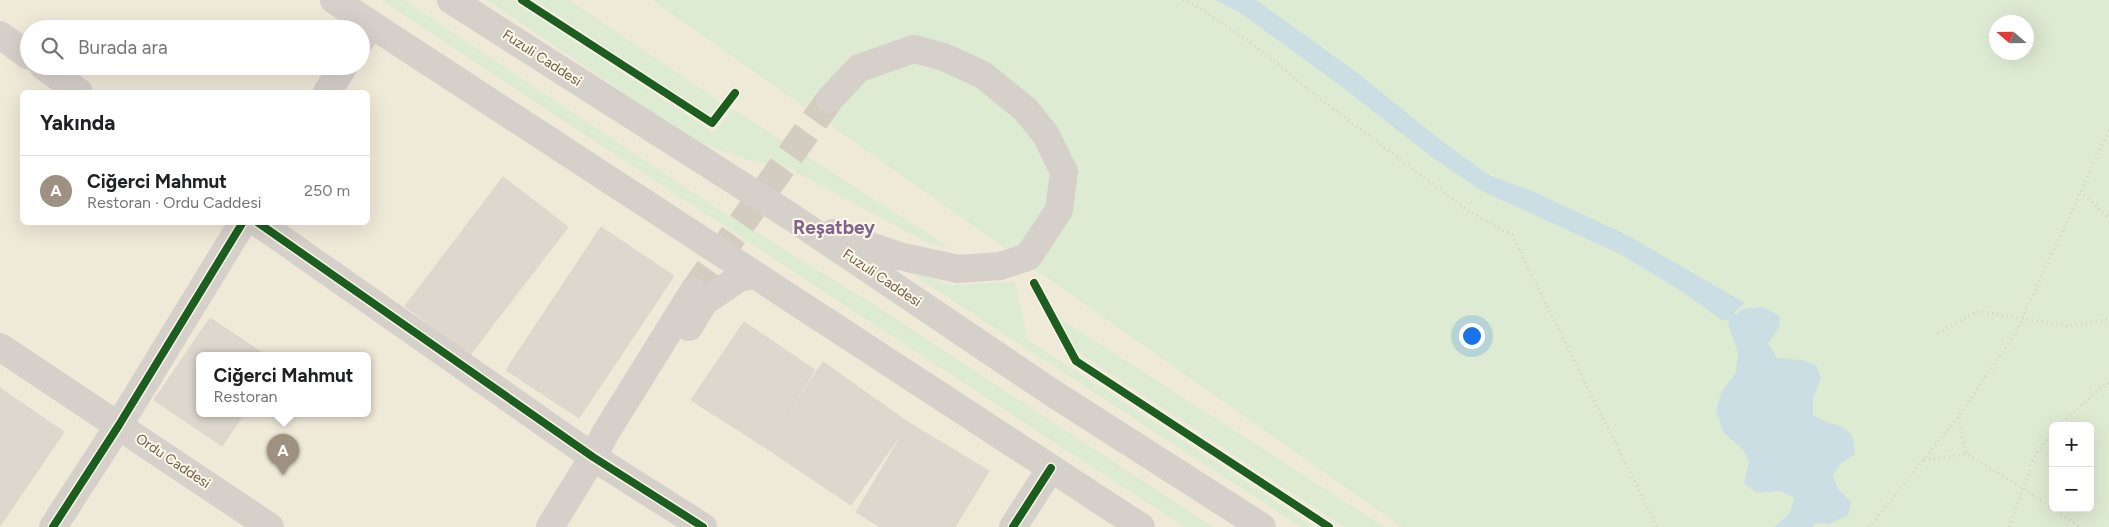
<!DOCTYPE html>
<html lang="tr">
<head>
<meta charset="utf-8">
<style>
  :root { --surface:#fff; --page:#f2f2f2; --text:#202124; --muted:#757577; --line:#e0e0e0; --accent:#9e9182 }
  body { margin:0; font-family:Figtree,sans-serif; background:var(--page); color:var(--text) }
  .controls { position:absolute; right:15px; bottom:15px; display:grid; overflow:hidden; border-radius:8px; box-shadow:0 5px 20px #0002 }
  .controls button { width:45px; height:45px; display:grid; place-items:center; padding:0; border:0; border-bottom:1px solid var(--line); background:var(--surface); color:var(--text); font:25px sans-serif }
  .compass { position:absolute; left:1989px; top:15px; width:45px; height:45px; border-radius:50%; background:var(--surface); box-shadow:0 5px 20px #0002; rotate:290deg }
  .you { position:absolute; left:1471px; top:335px; width:18px; height:18px; margin:-12px; border:4px solid #fff; border-radius:50%; background:#1a73e8; box-shadow:0 0 0 8px #1a73e833 }
  .badge { display:grid; place-items:center; width:32px; height:32px; border-radius:50%; background:var(--accent); color:#fff; font-size:16px; font-weight:700 }
  .pin { position:absolute; translate:-50% -41px; filter:drop-shadow(0 1px 2px #0008) }
  .pin::after { content:''; position:absolute; top:26px; width:18px; height:15px; background:inherit; clip-path:polygon(0 0,100% 0,50% 100%) }
  .popup { position:absolute; left:196px; top:352px; width:175px; height:65px; box-sizing:border-box; display:grid; place-content:center; border-radius:8px; background:var(--surface); filter:drop-shadow(0 1px 4px #0005); font-size:16px; white-space:nowrap; color:var(--muted) }
  .popup b { font-size:19px; color:var(--text) }
  .popup::after { content:''; position:absolute; left:50%; top:100%; margin-left:-10px; border:10px solid transparent; border-top-color:var(--surface) }
  .list { margin:0; padding:0; list-style:none }
  h2 { display:flex; justify-content:space-between; align-items:center; height:65px; margin:0; padding:0 20px; font-size:21px }
  h2 small { font-size:16px; font-weight:400; color:var(--muted) }
  .list li { display:grid; grid-template-columns:32px 1fr auto; gap:15px; align-items:center; box-sizing:border-box; height:70px; padding:0 20px; border-top:1px solid var(--line) }
  .list b { display:block; font-size:19px; white-space:nowrap }
  .list p { margin:0; font-size:16px; white-space:nowrap; color:var(--muted) }
  .list em { font-size:16px; font-style:normal; color:var(--muted) }
  .icon { flex:none; width:28px; height:28px; fill:none; stroke:currentColor; stroke-width:2; stroke-linecap:round; stroke-linejoin:round }
  .map { position:relative; flex:none; width:2109px; height:527px; overflow:hidden }
  .search { position:absolute; background:var(--surface); box-shadow:0 5px 20px #0002; left:20px; top:20px; width:350px; height:55px; display:flex; align-items:center; gap:12px; box-sizing:border-box; padding:0 18px; border-radius:28px; color:var(--muted); font-size:19px }
  .panel { position:absolute; background:var(--surface); box-shadow:0 5px 20px #0002; left:20px; top:90px; width:350px; height:135px; border-radius:8px }
  .map>svg:first-child { display:block }
  .residential { fill:#efe9d8; fill-rule:evenodd }
  .green { fill:#deebd3; fill-rule:evenodd }
  .water { fill:#cbdee3 }
  .lines { fill:none; stroke-linecap:round; stroke-linejoin:round }
  .stream { stroke:#cbdee3; stroke-width:10 }
  .building { fill:#ddd7ce; stroke:#dcd5cb }
  .secondary-tunnel { stroke:#d3ccc1; stroke-width:28; stroke-dasharray:28 14; stroke-linecap:butt }
  .path { stroke:#d6d0ca; stroke-width:3; stroke-dasharray:1 4; stroke-linecap:butt }
  .minor { stroke:#d6d0cb; stroke-width:28 }
  .tertiary { stroke:#d6d0cb; stroke-width:28 }
  .secondary { stroke:#d6d0cb; stroke-width:28 }
  .cycleway-casing { stroke:#fdf8e8; stroke-width:11 }
  .cycleway { stroke:#1b5e20; stroke-width:8 }
  .labels { text-anchor:middle; dominant-baseline:central; stroke-width:4; stroke-linejoin:round; paint-order:stroke }
  .street-label { font-size:14px; fill:#6f5d4b; stroke:#fdf8e8 }
  .district-label { font-size:19px; font-weight:bold; fill:#83638c; stroke:#fdf8e8 }
</style>
</head>
<body>
<div class="map">
<svg width="2109" height="527" viewBox="0 0 2109 527">
  <rect width="100%" height="100%" fill="#f4f1e8"/>
  <path class="residential" d="M0,0H2109V527H0ZM1996,22H2026V52H1996ZM29,29H361V66H29ZM22,92H368V222H22ZM199,356H367V414H199ZM2053,426H2090V508H2053Z"/>
  <path class="green" d="M381,0H404L715,207L873,304L1213,527H1184C916,352 648,177 381,0Z
    M487,0H512L714,133L733,109L950,248L926,242L783,165L747,160L691,139Z
    M535,0H569L721,102L709,117Z
    M652,0H2109V527H1402ZM1996,22H2026V52H1996ZM2053,426H2090V508H2053Z
    M875,250L948,285L1015,282L1028,340L1315,527H1301Z
    M1058,317L1384,527H1344L1077,352Z"/>
  <path class="water" d="M1215,0H1256L1355,71L1443,142L1489,175L1532,191L1627,235L1745,303L1723,321L1683,292L1620,254L1482,191L1433,158L1345,89L1239,12Z
    M1763,307L1780,316V326L1768,343L1777,358L1802,360L1816,365L1821,378L1813,398V415C1836,430 1854,419 1855,454L1839,465L1833,476L1838,489L1851,502L1848,515L1830,524L1816,523L1812,527H1774L1790,513L1794,497L1781,491L1757,493L1744,483L1749,462L1743,450L1723,432L1716,410L1722,391L1736,372L1738,353L1728,324L1742,309Z"/>
  <g class="lines">
    <path class="stream" d="M1719,309L1733,318"/>
  </g>
  <path class="building" d="M503,177L568,227L470,355L405,306Z
    M601,227L674,276L579,418L506,370Z
    M210,318L267,356H199V414H244L222,446L154,400Z
    M744,322L815,370L766,448L691,400Z
    M823,362L909,423L851,505L766,448Z
    M0,388L64,432L0,526Z
    M909,423L989,471L955,527H880L856,512Z"/>
  <g class="lines">
    <path class="secondary-tunnel" d="M693,292L830,99"/>
    <path class="path" d="M1183,0L1194,4L1250,42L1320,99L1470,212L1512,235L1657,527
      M2081,191L2109,219
      M1938,333L1979,311L2068,326L2109,319
      M1959,417L1966,454
      M2059,426L2101,387L2109,383
      M1924,460L1966,454L2023,488L2080,527
      M1869,527L1959,416L2016,332L2109,130
      M2009,527L2035,455L2053,433"/>
    <path class="minor" d="M0,35L29,56
      M361,40L371,25
      M43,66L79,92
      M327,92L344,66
      M257,222L593,457L703,527
      M53,527L119,425L243,222
      M1013,527L1051,468"/>
    <path class="tertiary" d="M0,347L270,527"/>
    <path class="secondary" d="M334,0L1141,527
      M451,0L793,218L1051,392L1262,527
      M830,99L859,68L914,49L944,57L983,75L1026,110L1046,135L1064,172L1059,210L1028,257L1000,266L958,269L899,256L833,233
      M689,327L704,302L739,278L754,275
      M550,527L593,457L606,432L693,292"/>
    <g class="cycleway-casing">
      <path id="cycleway" d="M522,0L712,123L735,93
        M257,222L593,457L703,527
        M1034,283L1076,361L1329,527
        M53,527L119,425L243,222
        M1013,527L1051,468"/>
    </g>
    <use href="#cycleway" class="cycleway"/>
  </g>
  <g class="labels">
    <g class="street-label">
      <text transform="translate(542 58) rotate(33)">Fuzuli Caddesi</text>
      <text transform="translate(882 278) rotate(34)">Fuzuli Caddesi</text>
      <text transform="translate(173 461) rotate(34)">Ordu Caddesi</text>
    </g>
    <g class="district-label">
      <text x="834" y="227">Reşatbey</text>
    </g>
  </g>
</svg>
<div class="controls">
<button>+</button>
<button>−</button>
</div>
<svg class="compass" viewBox="-18 -18 36 36"><path d="M0-13l5 13h-10z" fill="#e53935"/><path d="M0 13l5-13h-10z" fill="#757577"/></svg>
<div class="you"></div>
<div class="pin badge" style="left:283px;top:475px">A</div>
<div class="popup"><b>Ciğerci Mahmut</b>Restoran</div>
<div class="search"><svg class="icon" aria-label="search" viewBox="0 0 24 24"><circle cx="10" cy="10" r="6"/><path d="M15 15l6 6"/></svg>Burada ara</div>
<section class="panel">
<h2>Yakında<small></small></h2>
<ul class="list">
<li><span class="badge">A</span><div><b>Ciğerci Mahmut</b><p>Restoran · Ordu Caddesi</p></div><em>250 m</em></li>
</ul>
</section>
</div>
</body>
</html>
